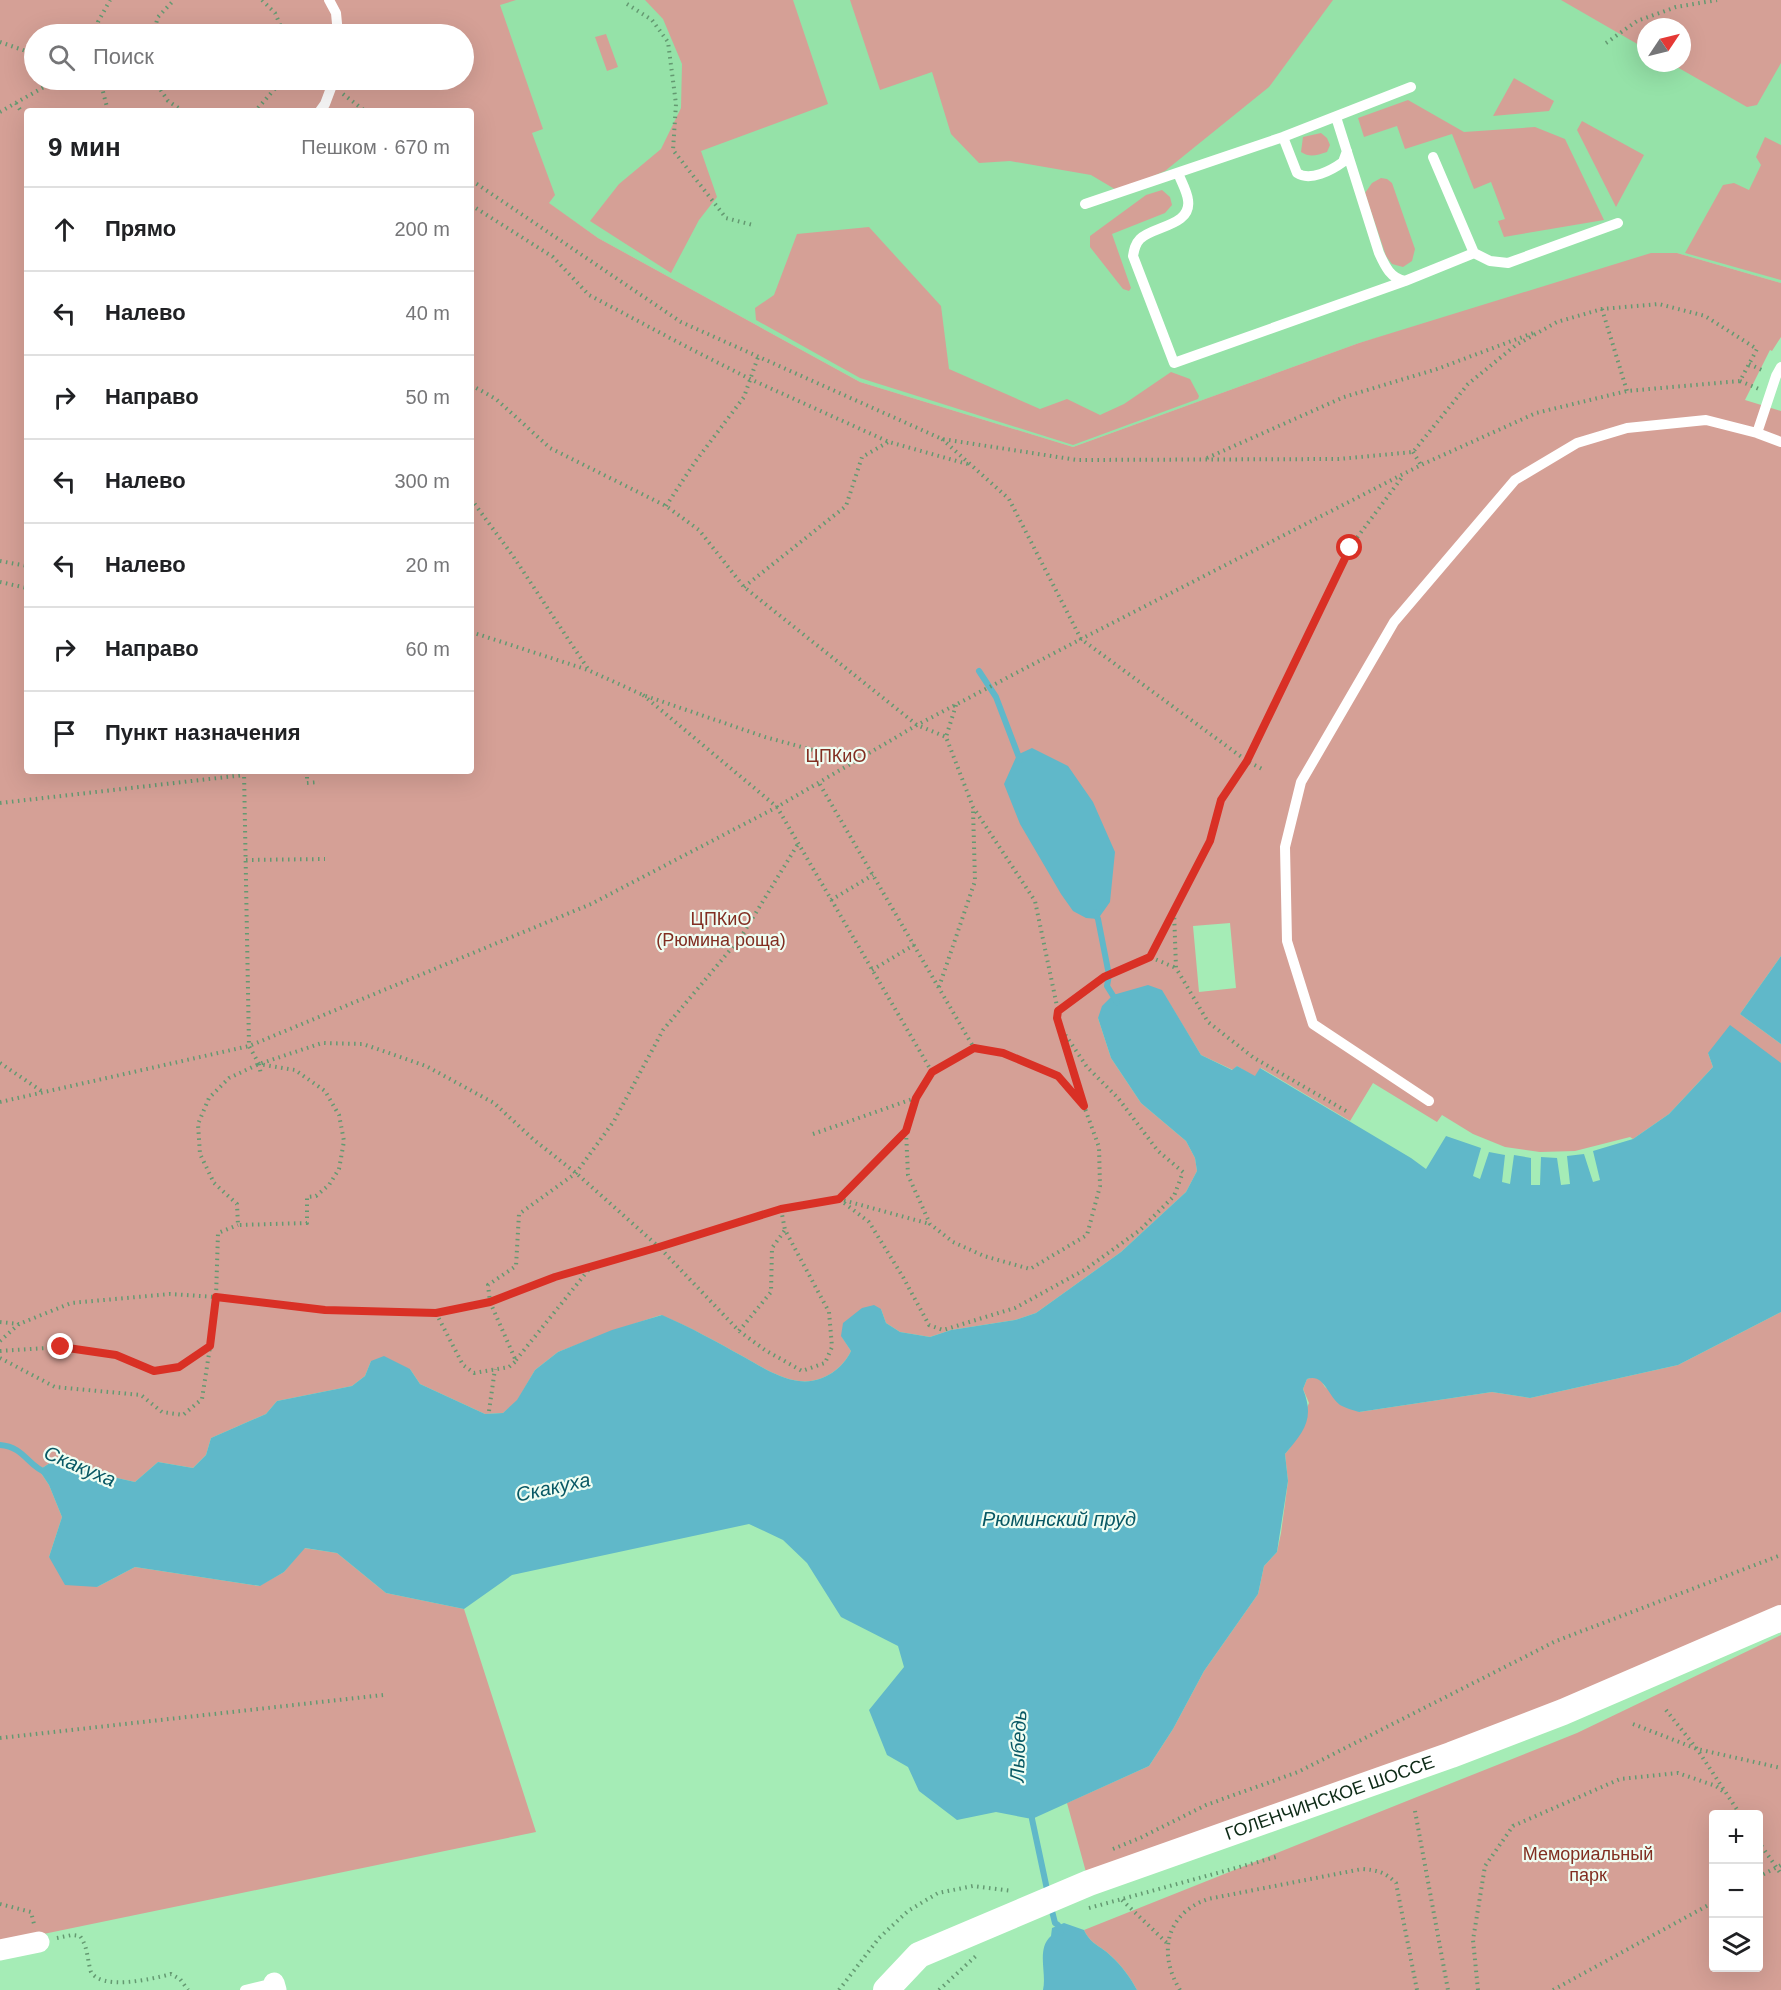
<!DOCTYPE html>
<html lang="ru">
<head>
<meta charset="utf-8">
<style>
  :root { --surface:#fff; --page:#f2f2f2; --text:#202124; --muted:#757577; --line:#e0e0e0 }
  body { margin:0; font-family:Helvetica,sans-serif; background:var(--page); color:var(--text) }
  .controls { position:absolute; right:18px; bottom:18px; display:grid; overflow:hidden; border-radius:6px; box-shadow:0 6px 24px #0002 }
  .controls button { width:54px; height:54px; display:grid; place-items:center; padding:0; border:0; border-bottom:2px solid var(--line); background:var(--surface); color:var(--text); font:30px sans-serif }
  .compass { position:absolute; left:1637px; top:18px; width:54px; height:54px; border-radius:50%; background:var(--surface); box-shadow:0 6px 24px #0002; rotate:55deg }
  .stop { position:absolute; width:18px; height:18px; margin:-14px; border:4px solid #d93025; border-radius:50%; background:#fff }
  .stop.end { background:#d93025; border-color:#fff; box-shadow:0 2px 6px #0008 }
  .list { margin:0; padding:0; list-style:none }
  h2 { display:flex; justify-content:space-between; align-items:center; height:78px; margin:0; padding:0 24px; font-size:26px }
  h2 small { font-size:20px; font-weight:400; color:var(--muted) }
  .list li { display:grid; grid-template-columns:39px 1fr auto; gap:18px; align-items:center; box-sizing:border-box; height:84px; padding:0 24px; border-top:2px solid var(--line) }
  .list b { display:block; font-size:22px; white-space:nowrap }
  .list em { font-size:20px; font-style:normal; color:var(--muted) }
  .icon { flex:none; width:33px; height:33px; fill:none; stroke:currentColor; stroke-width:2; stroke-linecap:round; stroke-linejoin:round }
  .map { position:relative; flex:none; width:1781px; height:1990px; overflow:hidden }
  .search { position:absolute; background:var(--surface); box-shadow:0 6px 24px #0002; left:24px; top:24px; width:450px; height:66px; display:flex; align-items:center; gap:15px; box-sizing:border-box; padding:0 21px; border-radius:33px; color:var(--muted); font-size:22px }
  .panel { position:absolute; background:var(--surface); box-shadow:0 6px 24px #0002; left:24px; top:108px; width:450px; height:666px; border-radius:6px }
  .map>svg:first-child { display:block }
  .built { fill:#95e2a8; fill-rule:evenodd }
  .green { fill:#d5a096; fill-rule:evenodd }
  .water { fill:#60b8c9 }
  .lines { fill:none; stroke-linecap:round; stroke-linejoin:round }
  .stream { stroke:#60b8c9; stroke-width:6 }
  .path { stroke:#649971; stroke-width:4; stroke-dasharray:1.5 4.5; stroke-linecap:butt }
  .service { stroke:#fff; stroke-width:10 }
  .minor { stroke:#fff; stroke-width:21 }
  .tertiary { stroke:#fff; stroke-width:26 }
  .route { stroke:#d93025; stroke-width:8 }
  .labels { text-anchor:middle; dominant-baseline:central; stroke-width:4.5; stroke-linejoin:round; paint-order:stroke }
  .park-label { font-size:18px; fill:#812e21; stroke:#effdf2 }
  .street-label { font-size:18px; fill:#0d2a16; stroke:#effdf2 }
  .water-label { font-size:20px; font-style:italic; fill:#085864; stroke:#effdf2 }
</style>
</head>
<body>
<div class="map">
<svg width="1781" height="1990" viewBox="0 0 1781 1990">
  <rect width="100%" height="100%" fill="#a5ecb6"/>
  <path class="built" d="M390,0H1781V283L1677,253L1359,343L1073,447L860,382L598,238L548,203L471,111L464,80V34ZM1646,27H1682V63H1646Z"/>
  <path class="green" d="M0,0H516L500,5L543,129L532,133L555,195L549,203L598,238L860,382L1073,447L1359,343L1651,253H1677L1781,283V337L1772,351L1770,350L1745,400L1781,411V956L1740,1014L1781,1044V1063L1708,1053L1713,1067L1669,1114L1633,1139L1630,1137L1575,1151L1540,1152L1505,1147L1473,1134L1442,1115L1437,1122L1373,1083L1350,1121L1261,1068L1255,1077L1237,1066L1233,1070L1201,1055L1162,991L1098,1018L1111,1058L1141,1103L1186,1141L1195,1158L1197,1171L1186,1192L1121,1252L1036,1313L1015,1320L951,1330L930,1337L900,1332L886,1323L881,1309L842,1337L851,1351C842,1370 821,1384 799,1381C780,1379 760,1366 744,1357C717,1342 690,1327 661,1315L612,1331L558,1352L535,1370L517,1401L503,1413L485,1414L420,1384L410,1369L371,1361L365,1376L352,1386L277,1401L266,1414L211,1438L206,1455L193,1468L158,1462L135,1482L50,1463L39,1470L49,1485L62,1517L49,1557L97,1587L135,1567L259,1586L284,1572L304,1548L337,1553L386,1593L464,1609L536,1832L0,1943ZM34,34H464V80H34ZM27,111H471V771H27ZM1230,923L1236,988L1199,992L1193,926Z
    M645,0H793L828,104L701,151L717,197L699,220L671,273L590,221L619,184L661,149L681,108L682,64L663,19Z
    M850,0H1333L1269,87L1165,171L1118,191L1091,175L1010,161L979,163L951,134L932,72L880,90Z
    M1561,0H1781V63L1757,105L1747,107L1670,63H1682V27H1646V49Z
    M606,34L618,67L607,71L595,37Z
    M1514,78L1554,101L1549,111L1493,116Z
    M1408,100L1464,132L1535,127L1565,139L1604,220L1504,237L1498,221L1505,219L1491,182L1474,189L1452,134L1405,149L1397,126L1364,137L1358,118Z
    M1582,121L1644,155L1616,207L1577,130Z
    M1321,133L1327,138L1330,145L1327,152C1317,155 1310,158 1301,152L1303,137Z
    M1765,137L1781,145V280L1685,253L1723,185L1734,183L1749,190L1761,165L1756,157Z
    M1381,178L1387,179L1392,183L1415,249L1412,261L1403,267L1392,264L1386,256L1365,193L1372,183Z
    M1162,190L1170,197L1172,205L1165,213L1112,234L1131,288L1129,291L1123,289L1090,247V236L1146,195Z
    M869,227L941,306L949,369L1040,409L1067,399L1100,415L1124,404L1171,372L1190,379L1199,396L1198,399L1073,445L860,378L756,320L755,308L774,295L797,234Z
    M1781,1312V1618L1089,1883L1067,1803L1149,1766L1173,1729L1204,1671L1258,1594L1264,1566L1277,1552L1281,1533L1288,1481L1285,1454L1290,1448L1309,1403L1303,1389L1307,1379L1314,1377L1320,1379L1325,1387L1359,1412L1492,1392L1530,1398L1678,1365Z
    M1781,1635V1990H1137C1130,1977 1122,1966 1111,1956C1100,1945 1091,1945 1084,1930L1577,1733ZM1714,1814H1758V1968H1714Z"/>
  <path class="water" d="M1032,748L1068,766L1093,802L1115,852L1110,902L1098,919L1086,918L1073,911L1061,894L1020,824L1004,784L1017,755Z
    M1781,956V1044L1740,1014Z
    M1148,985L1162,990L1201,1055L1232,1070L1237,1066L1255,1076L1260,1068L1411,1158L1426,1169L1446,1136L1481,1148L1473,1176L1480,1179L1489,1152L1505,1155L1502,1182L1510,1184L1514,1155L1531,1158V1185H1540L1541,1157L1557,1158L1561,1185L1570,1184L1567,1156L1584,1154L1593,1182L1600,1180L1593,1151L1633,1139L1669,1114L1713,1067L1708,1053L1730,1025L1781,1063V1312L1678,1365L1530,1398L1492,1392L1359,1412C1353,1410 1345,1408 1340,1405C1328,1396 1324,1373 1307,1379L1303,1389C1315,1419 1304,1431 1285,1454L1288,1481L1277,1552L1264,1566L1258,1594L1204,1671L1173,1729L1149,1766L1032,1819L996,1812L957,1820L919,1791L908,1767L887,1755L869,1710L904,1667L898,1646L841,1617L807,1563L783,1540L749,1524L512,1575L464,1609L386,1593L337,1553L305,1548L284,1572L260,1586L135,1567L97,1587L65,1585L49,1557L62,1517L49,1485L39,1470L50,1463L135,1482L158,1462L193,1468L206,1455L211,1438L266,1414L277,1401L352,1386L365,1376L371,1361L384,1356L410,1369L420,1384L485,1414L503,1413L517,1400L535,1370L558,1352L612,1330L662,1315C690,1327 717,1342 744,1357C760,1366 780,1379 799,1381C821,1384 842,1370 851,1351L841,1336L843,1323L862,1308L874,1305L881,1309L886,1323L900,1332L930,1337L951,1330L1015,1320L1036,1313L1121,1252L1186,1192L1197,1171L1195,1158L1186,1141L1141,1103L1111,1058L1098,1018L1102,1006L1113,995Z
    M1064,1923L1084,1930C1091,1945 1100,1945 1111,1956C1122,1966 1130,1977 1137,1990H1043C1047,1973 1036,1949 1051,1936L1052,1928Z"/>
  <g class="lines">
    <path class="stream" d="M979,671L996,697L1020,760
      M1095,912L1098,919L1109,975L1107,986L1117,1002
      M0,1445C25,1447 27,1466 47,1473
      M1032,1813V1819L1048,1894
      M1051,1907L1055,1923L1058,1925L1061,1933"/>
    <path class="path" d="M262,0L275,13L284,34
      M627,4L652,20L668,42L676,104L673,150L726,218L753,225
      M97,34L98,22L110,0
      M153,34L158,17L174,0
      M0,42L34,54
      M1606,43L1637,21L1676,7L1717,0
      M100,80L108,111
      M154,80L168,101L183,111
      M343,94L365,111
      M16,103L22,113
      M253,111L257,109L279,84L280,80
      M0,112L56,80
      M471,205L553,257L589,295L687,347L750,379L889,442L971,465
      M1602,309L1627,391
      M1749,364L1764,371
      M1740,381L1759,389
      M471,385L496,399L550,448L666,506L699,530L744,587L917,725L946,737
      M942,439L1009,499L1081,639L1247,761L1262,769
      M1413,452L1421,465
      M1207,458L1344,397L1437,369L1533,333
      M471,499L513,556L588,669
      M666,506L695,462L744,397L758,357
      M0,561L27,566
      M0,582L27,588
      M744,587L846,506L862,457L888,442
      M471,632L588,670L643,695L765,737L853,761
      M643,695L777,807L932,1072L974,1048L819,783
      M956,705L946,737L973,807L1035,901L1058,1011L1057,1018L1083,1103
      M244,771L249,1046L259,1064L295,1070L325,1091L339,1115L344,1141L339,1169L329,1185L316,1196L307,1197V1223L238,1225L237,1204L214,1183L200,1154L198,1124L209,1098L229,1078L259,1064L322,1043L363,1044L426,1066L494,1103L534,1140L576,1173L659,1247L781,1209L839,1199L930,1224
      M307,771V783L319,782
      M0,803L244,775
      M246,860L325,859
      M831,900L873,875
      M1150,957L1173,911
      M872,970L914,945
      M939,987L975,881L973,808
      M1058,1011L1104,977L1150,957L1176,968
      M0,1063L43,1092
      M259,1064L261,1075
      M932,1072L916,1098L906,1131L908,1175L930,1224L953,1242L984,1256L1030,1269L1087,1235L1100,1186L1099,1147L1084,1106L1058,1076L1003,1053L974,1048
      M0,1102L249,1046L591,904L777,807L917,725L1081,639L1421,465L1536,413L1627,391L1740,381L1757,349L1705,316L1659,304L1602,309L1557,322L1516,345L1468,384L1413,452L1339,459L1077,460L942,439L681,322L471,180
      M1346,1111L1254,1058L1208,1022L1176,968L1174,910L1210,841L1221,800L1247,761L1350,547L1403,476
      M906,1131L839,1199L869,1222L903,1277L929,1325L943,1330L1015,1308L1086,1269L1140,1230L1174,1196L1183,1172L1158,1151L1118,1098L1087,1067L1060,1027
      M813,1134L915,1098
      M436,1313L463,1365L474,1373L509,1367L516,1361L490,1302L488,1285L516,1266L519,1214L576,1173L614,1121L663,1030L741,937L798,844
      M0,1322L19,1324
      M739,1331L771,1292L772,1248L785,1230
      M0,1341L19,1324L71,1303L170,1294L216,1297L218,1233L238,1225
      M0,1351L61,1347L116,1355L154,1371L179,1367L210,1346L216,1297L325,1310L436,1313L490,1302L555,1277L659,1247L739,1331L765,1350L802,1371L825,1363L832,1347L829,1312L785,1230L781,1209
      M0,1358L55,1387L141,1395L162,1412L183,1415L202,1399L210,1347
      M516,1360L590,1268
      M489,1411L495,1369
      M1666,1710L1697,1749L1740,1814
      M1633,1724L1697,1749L1781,1768
      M0,1738L383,1695
      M1415,1811L1448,1990
      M1758,1841L1781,1874
      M1113,1849L1140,1838L1206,1805L1298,1772L1556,1641L1781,1555
      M1758,1877L1781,1865
      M1122,1900L1168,1944
      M0,1904L31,1912L34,1924
      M1089,1908L1276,1857
      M57,1938L72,1935L80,1936C88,1947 87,1959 91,1972C102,1990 149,1980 171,1974L180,1979L188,1990
      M839,1990L879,1938L908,1911L938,1893L973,1886L1012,1891
      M939,1990L977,1955
      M1180,1990C1158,1954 1165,1914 1208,1899L1362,1869C1377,1870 1385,1872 1396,1883L1417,1990
      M1478,1990L1473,1940L1485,1866L1513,1826L1620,1779L1678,1773L1716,1786L1725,1793
      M1553,1990L1714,1902"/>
    <path class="service" d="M329,0L336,13L338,34
      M320,111L325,104L334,80
      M1336,117L1379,253C1385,266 1390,278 1405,281L1474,253
      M1283,137L1297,173C1310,182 1332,170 1343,162L1347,151
      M1433,157L1474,253L1490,261L1508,263L1618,223
      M1178,173C1181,181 1187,191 1188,200C1192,226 1153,226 1140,239C1135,244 1134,250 1133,256L1174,363L1405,281
      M1085,204L1283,137L1411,87
      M1757,433L1776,376L1781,367
      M1429,1101L1313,1024L1287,941L1285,847L1301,782L1394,622L1515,480L1577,443L1627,428L1706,420L1757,433L1781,442
      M245,1990L274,1983"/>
    <path class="minor" d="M0,1950L39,1942
      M274,1983L276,1990"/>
    <path class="tertiary" id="s1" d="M886,1990L919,1955L1089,1883L1451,1755L1563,1712L1781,1618"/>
  </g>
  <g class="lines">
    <path class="route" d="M61,1347L116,1355L154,1371L179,1367L210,1346L216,1297L325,1310L436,1313L490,1302L555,1277L659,1247L781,1209L839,1199L906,1131L916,1098L932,1072L974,1048L1003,1053L1058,1076L1084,1106L1057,1018L1058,1011L1104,977L1150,957L1210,841L1221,800L1247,761L1350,548"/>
  </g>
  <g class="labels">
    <g class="park-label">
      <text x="836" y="756">ЦПКиО</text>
      <text x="721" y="919">ЦПКиО<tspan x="721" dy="21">(Рюмина роща)</tspan></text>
      <text x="1588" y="1854">Мемориальный<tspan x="1588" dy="21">парк</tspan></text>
    </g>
    <g class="street-label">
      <text stroke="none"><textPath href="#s1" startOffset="488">ГОЛЕНЧИНСКОЕ ШОССЕ</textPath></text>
    </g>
    <g class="water-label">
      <text transform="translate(80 1466) rotate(23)">Скакуха</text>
      <text transform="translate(553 1487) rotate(-12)">Скакуха</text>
      <text x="1059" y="1519">Рюминский пруд</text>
      <text transform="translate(1018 1746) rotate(-88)">Лыбедь</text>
    </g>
  </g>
</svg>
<div class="controls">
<button>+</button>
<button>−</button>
<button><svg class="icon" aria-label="layers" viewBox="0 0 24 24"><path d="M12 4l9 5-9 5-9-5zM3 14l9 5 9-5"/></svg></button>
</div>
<svg class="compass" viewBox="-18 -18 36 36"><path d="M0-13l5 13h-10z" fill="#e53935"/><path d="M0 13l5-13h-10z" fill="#757577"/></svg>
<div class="stop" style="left:1350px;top:548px"></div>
<div class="stop end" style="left:61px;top:1347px"></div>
<div class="search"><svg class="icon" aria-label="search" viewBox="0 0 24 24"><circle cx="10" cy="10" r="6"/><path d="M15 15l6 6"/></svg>Поиск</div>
<section class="panel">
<h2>9 мин<small>Пешком · 670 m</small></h2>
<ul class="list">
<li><svg class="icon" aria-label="ahead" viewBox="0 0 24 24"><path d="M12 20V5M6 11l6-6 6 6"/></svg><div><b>Прямо</b></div><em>200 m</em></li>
<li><svg class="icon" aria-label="left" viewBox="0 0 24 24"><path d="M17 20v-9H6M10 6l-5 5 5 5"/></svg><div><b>Налево</b></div><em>40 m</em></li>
<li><svg class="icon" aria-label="right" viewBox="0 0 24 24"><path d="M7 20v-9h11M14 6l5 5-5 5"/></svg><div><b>Направо</b></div><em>50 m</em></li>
<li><svg class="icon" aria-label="left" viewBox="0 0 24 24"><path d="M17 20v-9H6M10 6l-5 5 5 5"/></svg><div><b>Налево</b></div><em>300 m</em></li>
<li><svg class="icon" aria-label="left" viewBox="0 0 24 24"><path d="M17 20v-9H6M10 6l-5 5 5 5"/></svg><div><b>Налево</b></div><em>20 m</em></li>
<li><svg class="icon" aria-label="right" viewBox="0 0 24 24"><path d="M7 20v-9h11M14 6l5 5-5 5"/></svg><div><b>Направо</b></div><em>60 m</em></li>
<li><svg class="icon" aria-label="arrive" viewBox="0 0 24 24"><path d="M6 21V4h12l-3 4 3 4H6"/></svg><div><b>Пункт назначения</b></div></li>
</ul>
</section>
</div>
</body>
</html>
